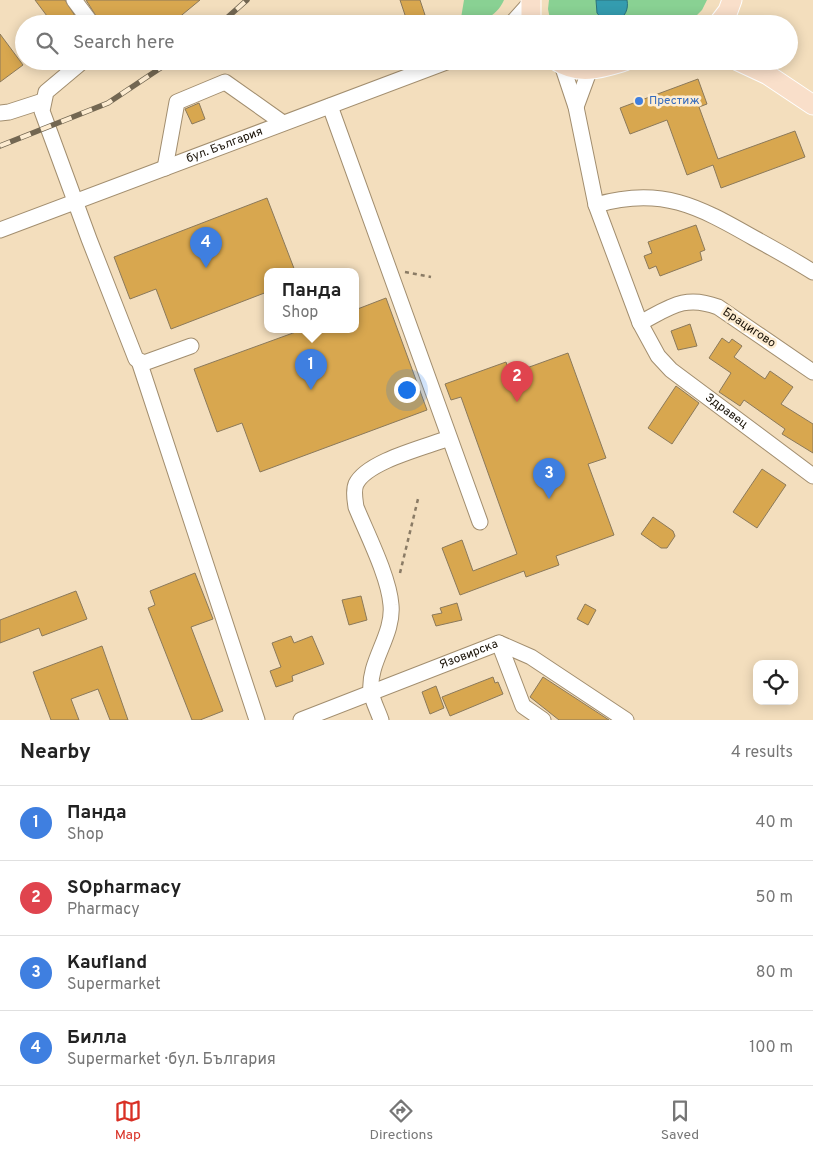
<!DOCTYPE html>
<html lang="en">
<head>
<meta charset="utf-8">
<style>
  :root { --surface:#fff; --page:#f2f2f2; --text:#222; --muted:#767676; --line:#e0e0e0; --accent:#d93025 }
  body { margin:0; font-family:Overpass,sans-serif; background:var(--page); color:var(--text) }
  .controls { position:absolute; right:15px; bottom:15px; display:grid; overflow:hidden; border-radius:10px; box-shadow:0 2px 12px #0003 }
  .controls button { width:45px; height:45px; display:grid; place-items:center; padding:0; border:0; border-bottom:1px solid var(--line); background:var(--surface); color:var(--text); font:25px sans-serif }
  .you { position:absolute; left:406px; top:389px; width:18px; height:18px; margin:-12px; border:4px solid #fff; border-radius:50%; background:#1a73e8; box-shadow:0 0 0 8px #1a73e833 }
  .badge { display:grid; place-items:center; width:32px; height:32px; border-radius:50%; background:var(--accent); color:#fff; font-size:16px; font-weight:700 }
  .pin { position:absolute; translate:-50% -41px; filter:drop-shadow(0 1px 2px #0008) }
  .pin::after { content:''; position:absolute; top:26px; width:18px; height:15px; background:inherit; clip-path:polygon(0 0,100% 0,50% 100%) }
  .popup { position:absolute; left:264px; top:268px; width:95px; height:65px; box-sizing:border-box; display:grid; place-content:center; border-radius:10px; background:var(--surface); filter:drop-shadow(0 1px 4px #0005); font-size:16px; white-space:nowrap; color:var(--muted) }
  .popup b { font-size:19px; color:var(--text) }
  .popup::after { content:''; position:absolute; left:50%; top:100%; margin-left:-10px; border:10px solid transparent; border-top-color:var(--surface) }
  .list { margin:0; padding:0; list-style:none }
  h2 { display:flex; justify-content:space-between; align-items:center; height:65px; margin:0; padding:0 20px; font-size:21px }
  h2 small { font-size:16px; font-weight:400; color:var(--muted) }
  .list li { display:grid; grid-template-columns:32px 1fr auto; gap:15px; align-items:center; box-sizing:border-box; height:75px; padding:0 20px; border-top:1px solid var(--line) }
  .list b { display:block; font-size:19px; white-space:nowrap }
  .list p { margin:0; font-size:16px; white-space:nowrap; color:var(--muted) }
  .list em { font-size:16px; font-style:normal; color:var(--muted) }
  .icon { flex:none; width:28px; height:28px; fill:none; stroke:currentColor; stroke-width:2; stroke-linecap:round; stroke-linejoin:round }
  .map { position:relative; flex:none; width:813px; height:720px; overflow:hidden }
  .search { position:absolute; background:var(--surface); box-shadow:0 2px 12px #0003; left:15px; right:15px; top:15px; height:55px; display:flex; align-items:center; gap:12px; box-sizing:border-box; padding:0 18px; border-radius:28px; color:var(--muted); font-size:19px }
  .sheet { height:365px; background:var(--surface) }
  nav { display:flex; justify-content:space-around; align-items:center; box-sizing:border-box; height:70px; border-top:1px solid var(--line); background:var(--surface); font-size:14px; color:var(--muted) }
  nav a { display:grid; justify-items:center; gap:2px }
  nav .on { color:var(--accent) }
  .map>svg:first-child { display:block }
  .green { fill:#89d193 }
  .water { fill:#349caf; stroke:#2c727c }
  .building { fill:#d8a74f; stroke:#8b795a }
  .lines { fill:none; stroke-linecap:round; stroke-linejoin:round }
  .minor-casing { stroke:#a28e6f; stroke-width:17 }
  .major-casing { stroke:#fff; stroke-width:21 }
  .path { stroke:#8a7b65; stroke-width:2.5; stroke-dasharray:4 4; stroke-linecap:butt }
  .minor { stroke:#fff; stroke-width:15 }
  .major { stroke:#f9dfca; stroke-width:19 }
  .rail-casing { stroke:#736752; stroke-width:5.5 }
  .rail { stroke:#fdecd1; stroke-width:4; stroke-dasharray:11; stroke-linecap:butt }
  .shop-dot { fill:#3f7fe0; stroke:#fdecd1; stroke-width:2 }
  .labels { text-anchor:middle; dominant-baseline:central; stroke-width:5; stroke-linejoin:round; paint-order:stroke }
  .shop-label { font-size:12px; fill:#366cbe; stroke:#fdecd1; text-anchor:start }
  .street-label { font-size:12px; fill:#181106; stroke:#fdecd1 }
</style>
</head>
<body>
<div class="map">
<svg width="813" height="720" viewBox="0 0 813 720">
  <rect width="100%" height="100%" fill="#f3debd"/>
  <path class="green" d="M464,0H504C496,18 479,24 460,24Z
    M549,0H707L702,10L688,24H551L548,9Z"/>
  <path class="water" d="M596,0H627C631,20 608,29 597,13Z"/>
  <path class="building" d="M35,0H65L77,19L71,24H53Z
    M86,0H200L171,24H101Z
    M400,0H420L425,15L407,21Z
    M0,34L23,65L0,82Z
    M698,79L707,104L699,107L718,159L795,131L805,157L721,188L713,165L687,175L667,120L630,134L620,108Z
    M199,103L205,119L192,124L185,109Z
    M267,198L295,271H267V292L171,329L156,289L130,299L114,257Z
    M696,225L705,250L700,252L702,260L660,276L656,266L649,269L644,256L652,253L648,242Z
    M386,298L427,410L260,472L242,423L217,432L194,369L304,329H355V310Z
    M690,324L697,346L678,350L671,331Z
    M722,338L729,343L732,339L742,346L734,357L765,379L770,371L793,387L781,404L813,424V453L782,434L785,429L744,400L740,406L719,392L731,373L709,358Z
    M568,353L606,458L588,464L614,535L556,556L559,565L526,577L524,571L460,595L442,548L462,540L473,571L517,554L461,397L451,400L445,384L506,362L510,374Z
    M676,386L699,403L672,444L648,428Z
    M762,469L786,485L757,528L733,512Z
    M653,517L673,531L675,536L667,548H661L641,534Z
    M195,573L213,619L191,627L223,711L200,720H192L148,608L155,605L150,591Z
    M76,591L87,619L42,636L39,628L0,643V620Z
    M361,596L367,620L349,625L342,600Z
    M457,603L462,620L436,626L432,615L442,613L440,608Z
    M585,604L596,610L588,625L577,619Z
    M291,636L294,643L312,636L324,664L292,676L293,681L276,687L270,671L281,667L272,643Z
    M102,646L128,720H110L98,689L71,699L79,720H51L33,672Z
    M493,677L495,683L498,682L503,694L450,716L442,697Z
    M543,677L609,720H559L530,697Z
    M436,686L444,708L430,714L422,692Z"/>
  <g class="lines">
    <g class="minor-casing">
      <g id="minor">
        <path d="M74,0L92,24"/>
        <path d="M511,24L530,3"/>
        <path d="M83,61L46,92L42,111L89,239L136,359L144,363L191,346"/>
        <path d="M562,65L576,107L596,205L640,323"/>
        <path d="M330,106L480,522"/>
        <path d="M576,107L590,69"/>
        <path d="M0,113L9,112L43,101"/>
        <path d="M165,168L177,102L225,82L283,123"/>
        <path d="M596,205C661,186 698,206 754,238C774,249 794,260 813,272"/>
        <path id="s1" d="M0,230L449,61"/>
        <path d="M139,361L257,720"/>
        <path id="s2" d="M813,372L718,307C684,294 669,308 640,323L658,356L671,370L813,476"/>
        <path d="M499,643L523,706L543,720"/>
        <path id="s3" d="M301,720L499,643L531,657L626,720"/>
        <path d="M381,720C378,711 372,700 371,691C368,662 394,635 391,605C389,577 367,534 356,507C355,500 353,491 356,484C367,461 426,447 449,438"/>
      </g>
    </g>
    <g class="major-casing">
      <path id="major" d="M531,0V24
        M718,24L728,11L732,0
        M557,61C579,76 602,68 625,61
        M738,61L768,75L813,105"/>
    </g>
    <path class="path" d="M405,272L431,277
      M400,573L418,499"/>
    <use href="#minor" class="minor"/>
    <use href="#major" class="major"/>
    <g class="rail-casing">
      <path id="rail" d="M220,24L247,0
        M0,146L108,103L171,61"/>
    </g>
    <use href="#rail" class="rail"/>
  </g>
  <circle class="shop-dot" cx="639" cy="101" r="5"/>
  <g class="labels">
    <g class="shop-label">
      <text x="649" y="101">Престиж</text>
    </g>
    <g class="street-label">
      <text stroke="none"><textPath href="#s1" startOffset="240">бул. България</textPath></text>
      <text transform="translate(749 328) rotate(34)">Брацигово</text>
      <text stroke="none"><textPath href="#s2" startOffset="324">Здравец</textPath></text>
      <text stroke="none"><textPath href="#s3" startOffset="180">Язовирска</textPath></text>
    </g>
  </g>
</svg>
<div class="controls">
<button><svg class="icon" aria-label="locate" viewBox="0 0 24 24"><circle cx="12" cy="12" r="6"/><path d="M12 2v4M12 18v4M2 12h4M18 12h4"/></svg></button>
</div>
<div class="you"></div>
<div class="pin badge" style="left:311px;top:390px;background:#3f7fe0">1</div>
<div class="popup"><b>Панда</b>Shop</div>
<div class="pin badge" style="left:517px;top:402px;background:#e0444e">2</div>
<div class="pin badge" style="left:549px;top:499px;background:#3f7fe0">3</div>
<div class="pin badge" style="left:206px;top:268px;background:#3f7fe0">4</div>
<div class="search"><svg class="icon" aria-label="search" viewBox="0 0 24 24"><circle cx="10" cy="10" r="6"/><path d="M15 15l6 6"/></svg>Search here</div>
</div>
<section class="sheet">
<h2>Nearby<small>4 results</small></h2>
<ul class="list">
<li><span class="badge" style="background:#3f7fe0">1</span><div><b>Панда</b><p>Shop</p></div><em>40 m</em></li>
<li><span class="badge" style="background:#e0444e">2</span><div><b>SOpharmacy</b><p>Pharmacy</p></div><em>50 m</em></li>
<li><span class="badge" style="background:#3f7fe0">3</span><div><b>Kaufland</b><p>Supermarket</p></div><em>80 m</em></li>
<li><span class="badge" style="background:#3f7fe0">4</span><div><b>Билла</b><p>Supermarket · бул. България</p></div><em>100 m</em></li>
</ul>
</section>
<nav>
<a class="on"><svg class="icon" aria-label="map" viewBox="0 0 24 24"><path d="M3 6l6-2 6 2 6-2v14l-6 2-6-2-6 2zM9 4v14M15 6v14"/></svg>Map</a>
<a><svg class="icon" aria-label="directions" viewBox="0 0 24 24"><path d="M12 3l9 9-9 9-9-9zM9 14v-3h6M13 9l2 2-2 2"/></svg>Directions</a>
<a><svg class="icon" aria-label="saved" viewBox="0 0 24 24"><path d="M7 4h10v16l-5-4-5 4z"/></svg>Saved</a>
</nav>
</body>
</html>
